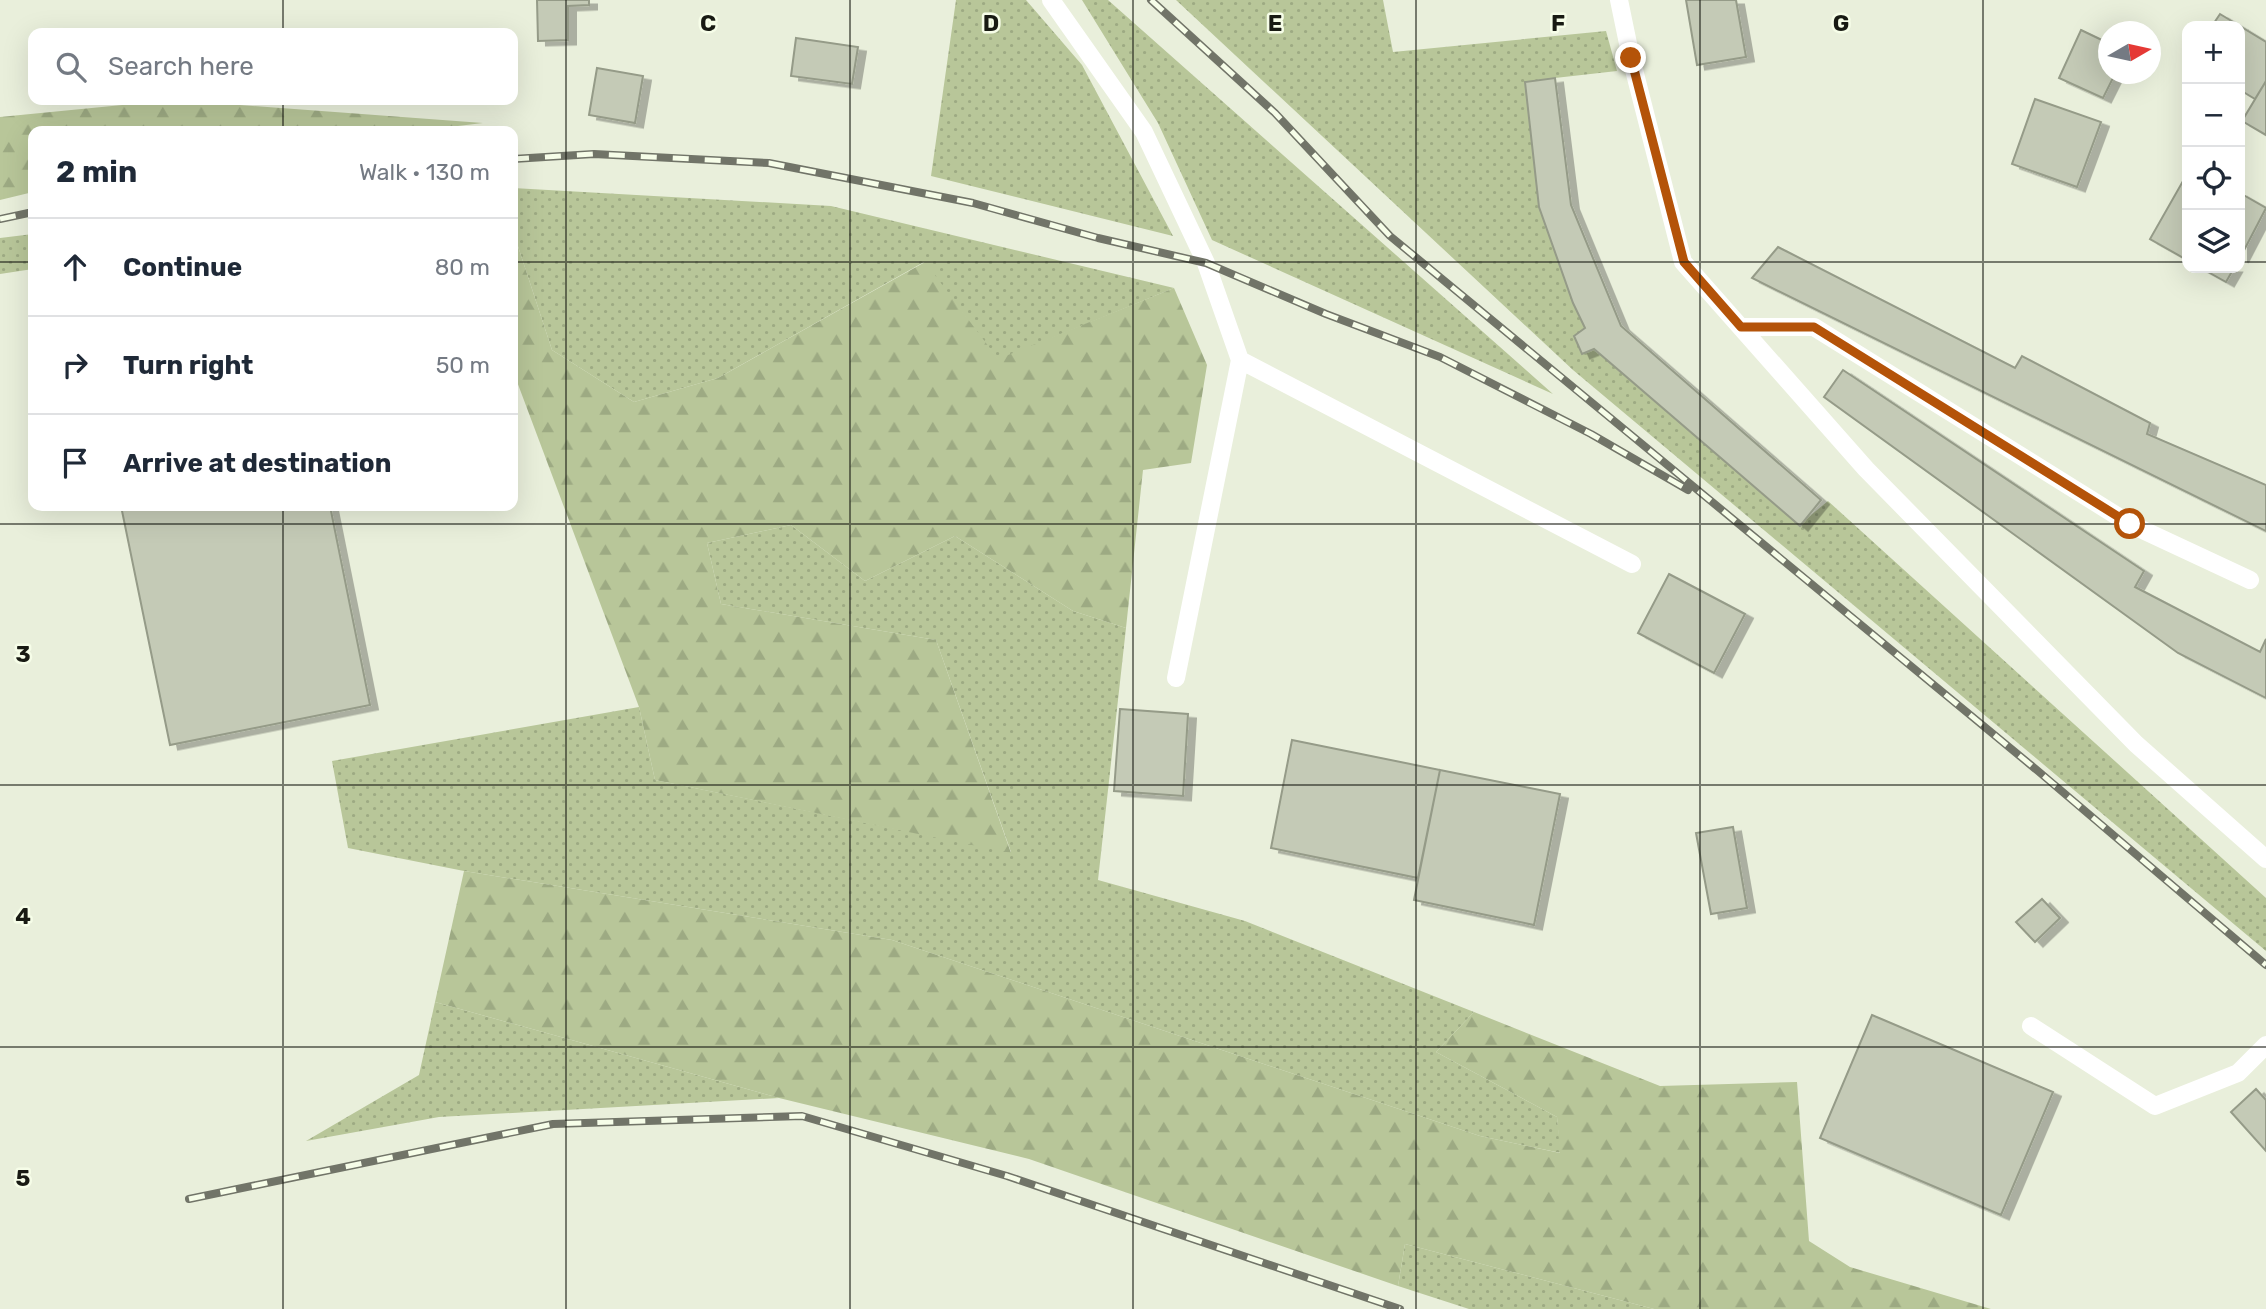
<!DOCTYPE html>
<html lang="en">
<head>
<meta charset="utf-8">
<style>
  :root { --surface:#fff; --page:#f2f2f3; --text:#1f2937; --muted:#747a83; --line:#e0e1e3 }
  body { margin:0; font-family:Rubik,sans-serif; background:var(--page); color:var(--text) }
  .controls { position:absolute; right:21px; top:21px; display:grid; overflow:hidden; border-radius:14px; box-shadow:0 7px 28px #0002 }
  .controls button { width:63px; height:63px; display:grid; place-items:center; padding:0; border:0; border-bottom:2px solid var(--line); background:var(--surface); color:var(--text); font:35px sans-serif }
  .compass { position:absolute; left:2098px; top:21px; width:63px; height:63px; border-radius:50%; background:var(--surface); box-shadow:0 7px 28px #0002; rotate:81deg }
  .stop { position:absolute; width:21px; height:21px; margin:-16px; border:5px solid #b45309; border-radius:50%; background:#fff }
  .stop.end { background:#b45309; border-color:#fff; box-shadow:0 2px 7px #0008 }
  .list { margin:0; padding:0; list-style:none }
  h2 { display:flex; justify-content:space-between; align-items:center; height:91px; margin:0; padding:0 28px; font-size:30px }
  h2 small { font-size:23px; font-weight:400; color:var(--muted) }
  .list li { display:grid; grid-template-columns:46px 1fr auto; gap:21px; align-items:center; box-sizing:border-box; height:98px; padding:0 28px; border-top:2px solid var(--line) }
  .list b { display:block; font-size:26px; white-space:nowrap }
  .list em { font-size:23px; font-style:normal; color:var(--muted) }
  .icon { flex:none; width:38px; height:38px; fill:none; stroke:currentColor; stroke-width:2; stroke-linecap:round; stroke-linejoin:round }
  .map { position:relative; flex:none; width:2266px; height:1309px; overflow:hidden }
  .search { position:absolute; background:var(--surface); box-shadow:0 7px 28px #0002; left:28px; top:28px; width:490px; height:77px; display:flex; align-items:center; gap:18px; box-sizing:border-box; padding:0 24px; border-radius:14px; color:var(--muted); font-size:26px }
  .panel { position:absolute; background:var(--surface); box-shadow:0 7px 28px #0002; left:28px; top:126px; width:490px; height:385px; border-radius:14px }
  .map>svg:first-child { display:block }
  .grass { fill:url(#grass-dots) }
  .forest { fill:url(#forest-firs) }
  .building { fill:#c4cab6; stroke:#959b88; stroke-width:2; filter:url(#shadow) }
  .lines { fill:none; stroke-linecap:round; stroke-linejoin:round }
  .service { stroke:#fff; stroke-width:18 }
  .rail-casing { stroke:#717468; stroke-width:8 }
  .rail { stroke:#f6fde8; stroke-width:5; stroke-dasharray:16; stroke-linecap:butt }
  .route { stroke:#b45309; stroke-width:9 }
  .grid { fill:none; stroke:#181a13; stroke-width:2; stroke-opacity:0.55 }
  .grid-label { font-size:23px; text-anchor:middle; font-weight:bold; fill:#181a13; stroke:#f6fde8; stroke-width:5; stroke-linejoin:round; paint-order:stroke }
</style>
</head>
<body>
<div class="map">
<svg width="2266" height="1309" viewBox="0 0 2266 1309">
  <defs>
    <pattern id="grass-dots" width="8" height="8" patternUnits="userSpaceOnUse" patternTransform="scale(1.75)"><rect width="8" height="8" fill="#b8c699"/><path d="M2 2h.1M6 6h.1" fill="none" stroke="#9daa83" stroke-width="1.8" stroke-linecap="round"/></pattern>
    <pattern id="forest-firs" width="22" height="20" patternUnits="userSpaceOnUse" patternTransform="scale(1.75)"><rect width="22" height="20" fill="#b8c699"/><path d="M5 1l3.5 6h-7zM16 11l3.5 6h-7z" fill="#9daa83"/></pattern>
    <filter id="shadow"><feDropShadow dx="8" dy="4.5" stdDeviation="0" flood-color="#0004"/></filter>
  </defs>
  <rect width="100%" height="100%" fill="#e9efdb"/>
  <path class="grass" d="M956,0H1026L1082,65L1173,236L931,176Z
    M1082,0H1108L1553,394L1212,240L1158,123Z
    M1176,0H1383L1393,52L1606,31L1617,71L1555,78L1539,207L1573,303L1585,328L1583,353L1594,349L1799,525L1828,501L2266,898V951L1573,370Z
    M513,188L831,206L1174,288L998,360L924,262L718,378L634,402L552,350L513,231Z
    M33,234V269L0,274V238Z
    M791,525L865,581L955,536L1073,611L1126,628L1098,880L1245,921L1474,1012L1436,1052L1557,1117L1561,1153L1480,1136L892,940L464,871L348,848L332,761L639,707L655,780L1011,852L936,640L721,604L707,543Z
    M435,1002L779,1098L439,1117L306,1141L419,1075Z
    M1405,1244L1654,1309H1469L1398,1286Z"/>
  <path class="forest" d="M173,100L483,123L416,131H33V192L0,200V117Z
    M513,231L552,350L634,402L718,378L925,262L998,359L1174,288L1207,365L1191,463L1143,470L1126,628L1073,611L955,536L865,581L791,525L707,543L721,604L936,640L1011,853L655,780L639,707L513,371Z
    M464,871L892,940L1480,1136L1560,1153L1557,1117L1436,1052L1474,1012L1660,1086L1797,1082L1809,1241L1850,1267L1991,1309H1654L1405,1244L1398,1286L1029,1159L779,1098L435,1002Z"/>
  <path class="building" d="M537,0H589V5L568,6V40L538,41Z
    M1686,0H1736L1746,57L1697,65Z
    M2220,14L2266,42V81L2255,99L2240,90V26H2212Z
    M2081,30L2108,43V74H2115L2103,98L2059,78Z
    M796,38L858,47L852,84L791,76Z
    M597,68L643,76L635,123L589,115Z
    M1555,78L1571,205L1621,326L1821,500L1800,526L1594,349L1582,354L1574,336L1585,328L1573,303L1539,207L1525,82Z
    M2266,81V135L2242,121Z
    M2035,99L2101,122L2077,187L2012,164Z
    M2187,174V260L2150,239Z
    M2240,193L2266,208L2240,258Z
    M1778,247L2015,368L2022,356L2150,423L2147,434L2266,485V531L1752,278Z
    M2201,268H2234L2226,282Z
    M1843,370L2144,571L2135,587L2260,652L2266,639V698L2178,653L1824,397Z
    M121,506H330L370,705L170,745Z
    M1669,574L1745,614L1714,673L1638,633Z
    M1120,709L1188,714L1183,796L1114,791Z
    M1292,740L1440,770L1418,878L1271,848Z
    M1440,770L1560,794L1534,925L1414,900Z
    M1733,827L1747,908L1711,914L1696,833Z
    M2042,899L2060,918L2035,942L2016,922Z
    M1872,1015L2053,1092L2001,1215L1820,1138Z
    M2256,1089L2266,1100V1151L2231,1112Z"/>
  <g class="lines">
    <path class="service" d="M1051,0L1144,132L1206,263L1240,360L1176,678
      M1619,0L1631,58L1683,262L1866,469L2136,744L2266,859
      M1741,327H1814L2130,524L2250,580
      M1240,360L1632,564
      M2031,1026L2155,1106L2238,1073L2266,1045"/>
    <g class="rail-casing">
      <path id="rail" d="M1151,0L1275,113L1390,236L2038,771L2266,965
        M513,159L594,154L769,163L973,203L1098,238L1206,263L1326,314L1440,357L1591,434L1688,490
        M0,219L33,212
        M189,1199L553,1124L802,1116L1007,1176L1400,1309"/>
    </g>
    <use href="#rail" class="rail"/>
  </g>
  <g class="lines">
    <path class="route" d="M1631,58L1684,262L1741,327H1814L2130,524"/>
  </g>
  <path class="grid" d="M283,0V33M566,0V1309M850,0V1309M1133,0V1309M1416,0V1309M1700,0V1309M1983,0V1309M283,100V131M0,262H33M513,262H2187M2240,262H2266M283,506V1309M0,524H2266M0,785H2266M0,1047H2266"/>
  <g class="grid-label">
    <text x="708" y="31">C</text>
    <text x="991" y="31">D</text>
    <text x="1275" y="31">E</text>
    <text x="1558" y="31">F</text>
    <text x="1841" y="31">G</text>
    <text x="23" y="662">3</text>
    <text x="23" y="924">4</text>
    <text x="23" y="1186">5</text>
  </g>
</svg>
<div class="controls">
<button>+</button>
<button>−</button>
<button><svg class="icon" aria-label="locate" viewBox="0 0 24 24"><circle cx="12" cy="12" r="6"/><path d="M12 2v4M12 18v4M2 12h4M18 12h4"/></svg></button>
<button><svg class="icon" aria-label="layers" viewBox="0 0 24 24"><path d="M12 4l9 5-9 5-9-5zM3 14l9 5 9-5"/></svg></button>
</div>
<svg class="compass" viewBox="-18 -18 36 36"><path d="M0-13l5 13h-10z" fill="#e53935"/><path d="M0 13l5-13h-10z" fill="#747a83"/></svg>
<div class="stop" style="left:2130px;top:524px"></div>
<div class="stop end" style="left:1631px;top:58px"></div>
<div class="search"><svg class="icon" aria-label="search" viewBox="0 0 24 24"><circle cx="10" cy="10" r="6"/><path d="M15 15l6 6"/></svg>Search here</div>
<section class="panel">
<h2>2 min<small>Walk · 130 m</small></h2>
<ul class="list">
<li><svg class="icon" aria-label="ahead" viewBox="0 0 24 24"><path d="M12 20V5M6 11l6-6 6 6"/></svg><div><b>Continue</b></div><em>80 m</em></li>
<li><svg class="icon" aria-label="right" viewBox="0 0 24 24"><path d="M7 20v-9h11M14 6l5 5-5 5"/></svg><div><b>Turn right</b></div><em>50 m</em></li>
<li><svg class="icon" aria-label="arrive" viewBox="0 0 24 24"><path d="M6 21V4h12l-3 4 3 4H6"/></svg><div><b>Arrive at destination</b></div></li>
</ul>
</section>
</div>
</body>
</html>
